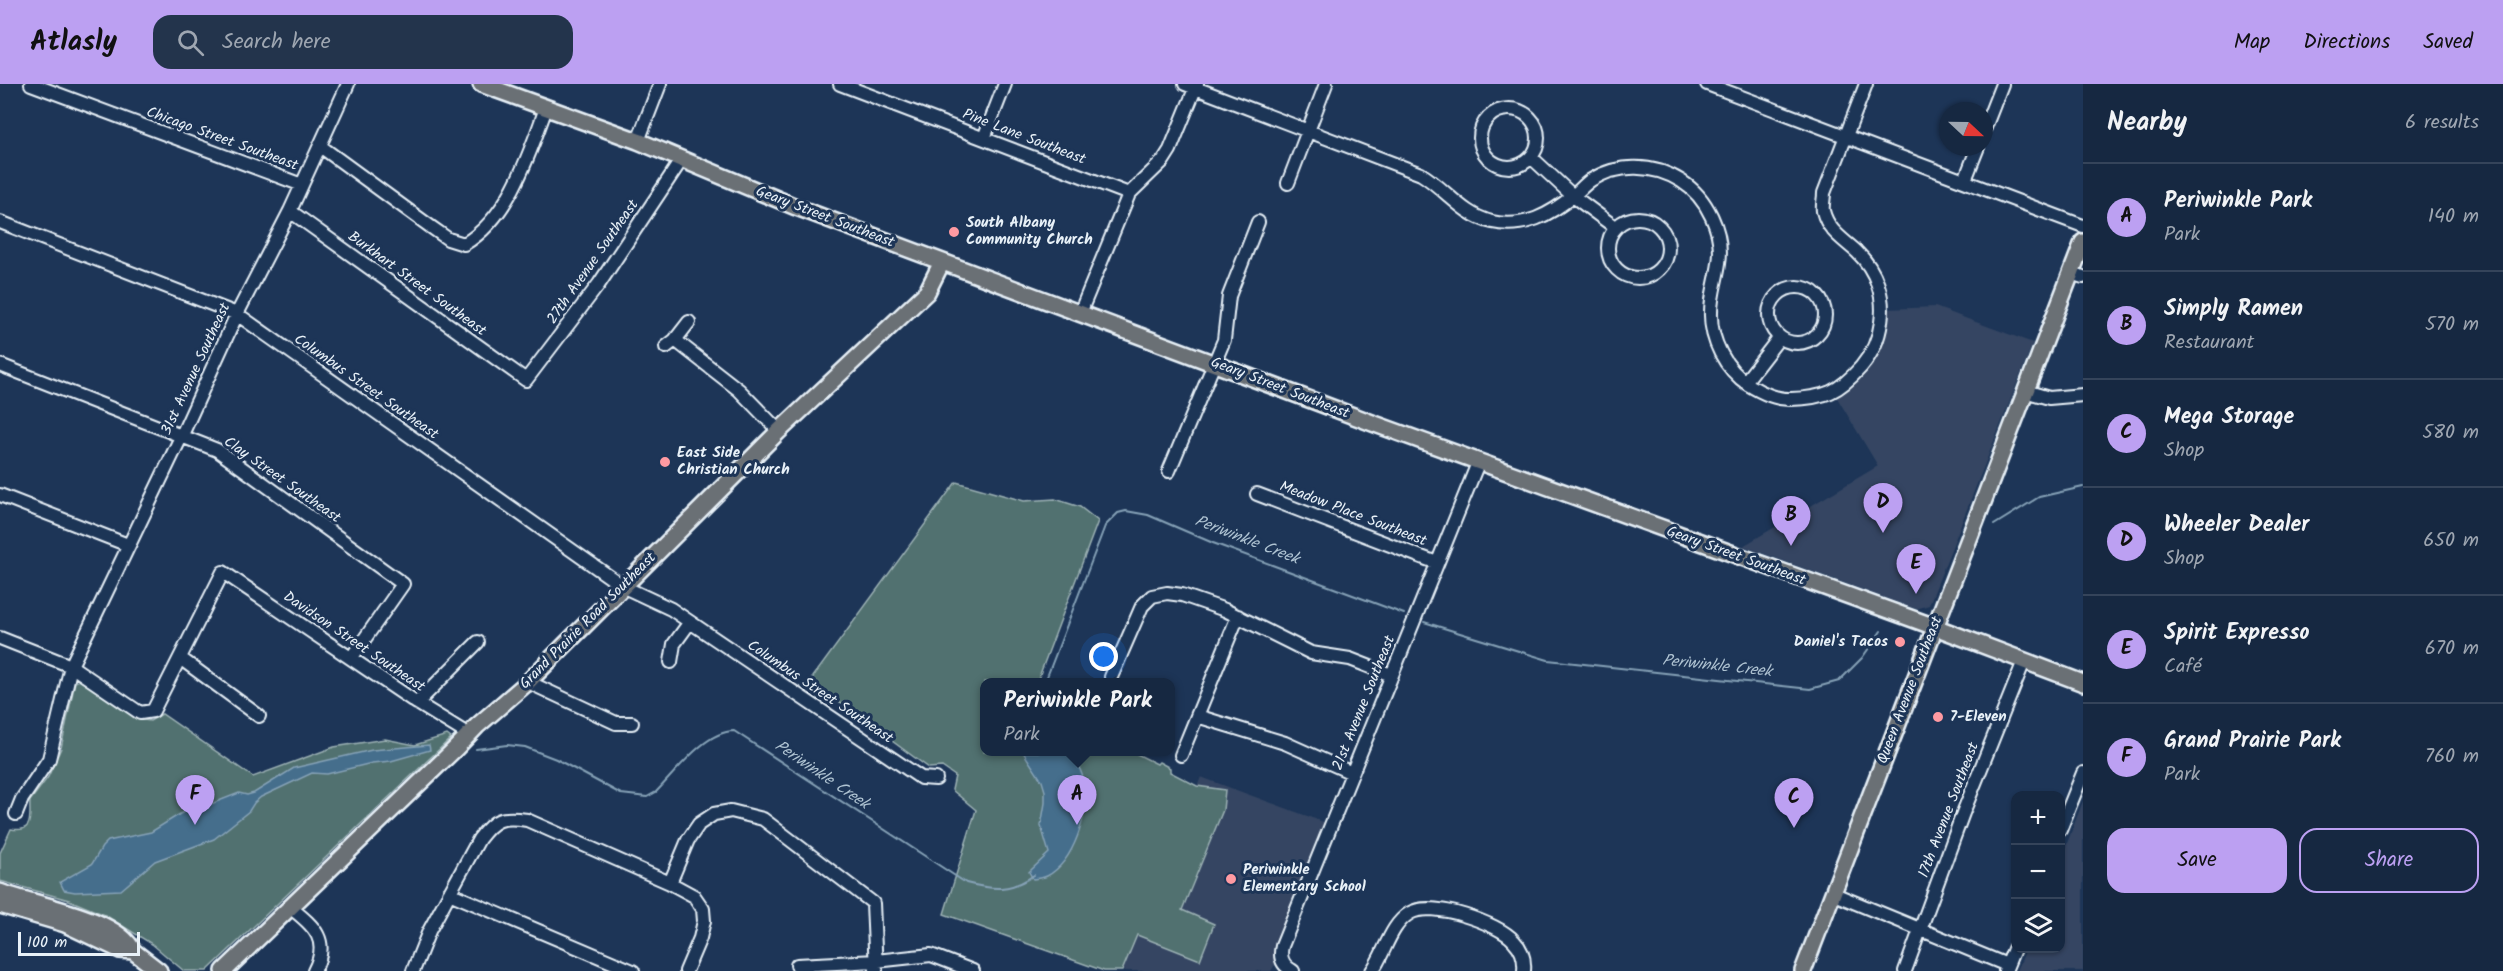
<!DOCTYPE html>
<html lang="en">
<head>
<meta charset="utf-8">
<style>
  :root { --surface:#162841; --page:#23344c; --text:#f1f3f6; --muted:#9ea6b1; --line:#35445a; --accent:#bca0f2 }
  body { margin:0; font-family:Kalam,sans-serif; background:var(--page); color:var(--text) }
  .controls { position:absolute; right:18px; bottom:18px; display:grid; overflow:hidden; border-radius:12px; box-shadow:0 2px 4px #0004 }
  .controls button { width:54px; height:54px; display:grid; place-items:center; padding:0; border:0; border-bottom:2px solid var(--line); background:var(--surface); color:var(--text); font:30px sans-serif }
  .compass { position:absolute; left:1939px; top:18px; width:54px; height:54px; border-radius:50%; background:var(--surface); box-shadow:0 2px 4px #0004; rotate:112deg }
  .scale { position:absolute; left:18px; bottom:15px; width:122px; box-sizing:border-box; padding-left:6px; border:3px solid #e8f1f8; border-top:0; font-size:16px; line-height:21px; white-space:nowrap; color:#e8f1f8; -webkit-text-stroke:4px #1d3557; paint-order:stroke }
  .you { position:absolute; left:1104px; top:573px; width:21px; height:21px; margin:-15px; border:4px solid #fff; border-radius:50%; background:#1a73e8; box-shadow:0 0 0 9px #1a73e833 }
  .badge { display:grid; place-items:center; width:39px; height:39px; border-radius:50%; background:var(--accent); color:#111; font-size:20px; font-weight:700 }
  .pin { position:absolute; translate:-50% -50px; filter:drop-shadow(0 2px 3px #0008) }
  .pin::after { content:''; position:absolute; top:32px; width:21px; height:18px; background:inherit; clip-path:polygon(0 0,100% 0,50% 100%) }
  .popup { position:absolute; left:980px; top:594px; width:195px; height:78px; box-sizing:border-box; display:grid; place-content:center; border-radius:12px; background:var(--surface); filter:drop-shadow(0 2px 4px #0005); font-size:20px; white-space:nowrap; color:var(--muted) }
  .popup b { font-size:22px; color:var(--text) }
  .popup::after { content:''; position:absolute; left:50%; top:100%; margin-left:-12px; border:12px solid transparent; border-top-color:var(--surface) }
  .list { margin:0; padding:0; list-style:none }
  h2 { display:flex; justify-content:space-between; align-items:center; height:78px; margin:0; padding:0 24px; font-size:26px }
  h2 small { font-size:20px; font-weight:400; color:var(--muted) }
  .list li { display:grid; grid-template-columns:39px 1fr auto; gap:18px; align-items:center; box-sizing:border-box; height:108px; padding:0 24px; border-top:2px solid var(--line) }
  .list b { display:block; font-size:22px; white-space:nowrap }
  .list p { margin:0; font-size:20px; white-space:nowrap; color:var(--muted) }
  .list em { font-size:20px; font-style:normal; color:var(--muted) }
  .actions { display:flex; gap:12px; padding:18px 24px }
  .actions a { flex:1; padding:14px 0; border:2px solid var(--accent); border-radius:18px; text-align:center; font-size:21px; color:var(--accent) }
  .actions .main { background:var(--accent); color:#111 }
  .icon { flex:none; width:33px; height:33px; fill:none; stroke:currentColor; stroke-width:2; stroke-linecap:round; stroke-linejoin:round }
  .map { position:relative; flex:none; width:2083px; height:887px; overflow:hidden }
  header { display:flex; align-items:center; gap:36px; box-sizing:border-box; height:84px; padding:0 30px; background:var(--accent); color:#111 }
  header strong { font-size:28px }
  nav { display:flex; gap:33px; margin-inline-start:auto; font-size:21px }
  .search { width:420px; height:54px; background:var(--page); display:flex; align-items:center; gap:15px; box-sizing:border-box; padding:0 21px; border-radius:18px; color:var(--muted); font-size:22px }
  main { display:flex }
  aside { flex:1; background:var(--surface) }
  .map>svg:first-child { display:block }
  .built { fill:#344562 }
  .green { fill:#517170; stroke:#9cb1b4; stroke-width:1.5 }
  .water { fill:#446e8c; stroke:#86a2b7; stroke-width:1.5 }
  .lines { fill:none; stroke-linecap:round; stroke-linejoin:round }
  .stream { stroke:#86a2b7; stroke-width:2 }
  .minor-casing { stroke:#e8f1f8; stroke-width:16 }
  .major-casing { stroke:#e8f1f8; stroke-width:20 }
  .minor { stroke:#1d3557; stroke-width:12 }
  .major { stroke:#6b6f75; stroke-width:15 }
  .poi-dot { fill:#ff9aa2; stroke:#1d3557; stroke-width:2 }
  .labels { text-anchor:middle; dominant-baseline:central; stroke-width:6; stroke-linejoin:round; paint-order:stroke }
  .street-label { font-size:15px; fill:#e8f1f8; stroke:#1d3557 }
  .poi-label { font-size:15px; font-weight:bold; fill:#e8f1f8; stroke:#1d3557; text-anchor:start }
  .water-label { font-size:16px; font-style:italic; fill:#afc3d2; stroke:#1d3557 }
</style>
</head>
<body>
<header>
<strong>Atlasly</strong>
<div class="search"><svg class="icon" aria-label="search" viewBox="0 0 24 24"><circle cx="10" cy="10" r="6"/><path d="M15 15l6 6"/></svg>Search here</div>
<nav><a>Map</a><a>Directions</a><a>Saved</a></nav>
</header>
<main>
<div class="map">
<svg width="2083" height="887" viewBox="0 0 2083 887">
  <rect width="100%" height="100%" fill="#1d3557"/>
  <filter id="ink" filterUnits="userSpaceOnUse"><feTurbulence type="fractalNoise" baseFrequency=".0167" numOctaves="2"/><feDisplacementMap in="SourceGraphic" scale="12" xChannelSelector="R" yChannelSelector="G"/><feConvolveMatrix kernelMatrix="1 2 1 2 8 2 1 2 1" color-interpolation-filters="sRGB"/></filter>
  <g filter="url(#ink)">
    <path class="built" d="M1935,223L2033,259L1929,521L1916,525L1743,462L1878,382L1836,312L1856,296L1887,225Z
      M1201,693L1326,739L1275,860L1274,870L1276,879L1271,887H1122Z
      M2083,717V887H2017L2026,865L2060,864L2061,775Z"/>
    <path class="green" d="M956,398L1024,417L1055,415L1080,423L1098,437L1037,598H984V668H1133L1157,680L1159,678L1170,684V688L1197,702L1225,706L1223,726L1182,826L1214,840L1200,876L1137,851L1122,887H1104L944,830L976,726L952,706L955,692L942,683L929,684L810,597Z
      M82,595L137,635L150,637L162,630L253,693L334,663L385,655L415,661L447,651L451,654L207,887H184L152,860L105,831L69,816L0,797V769L11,745C35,749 29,732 30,717L48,693L61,664L75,598Z"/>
    <path class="water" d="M429,661L430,666L391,677L372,679L327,690L312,689L261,713L254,719L249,727L214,755L155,777L121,806L75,808L64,806L60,798L92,780L102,763L108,757L151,748L180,730L196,723L211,720L239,709L247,711L254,709L294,684L372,666Z
      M1023,668H1069C1076,677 1083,689 1085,701C1089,729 1074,778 1047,792C1043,794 1037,794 1033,795L1029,788L1049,769L1041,742L1045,719V707L1042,697Z"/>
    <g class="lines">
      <path class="stream" d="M1994,441L2039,413L2083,403
        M1424,538L1548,576L1810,605L1839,597L1862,574L1881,547
        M1045,598L1105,442L1118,429L1126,427L1148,431L1213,459L1404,530
        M476,665L507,661L525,663L556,675L621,710L647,713L656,708C675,689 705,647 734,647L966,799C993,806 1010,808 1034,791"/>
      <g class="minor-casing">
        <path id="minor" d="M31,0L302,101
          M840,0L1129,110
          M1185,0L1421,90C1446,105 1462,131 1492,138C1524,145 1550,131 1574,111C1580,106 1585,100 1591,96C1618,79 1654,80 1681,97C1707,113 1724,149 1719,179C1717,195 1711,211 1711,228C1710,256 1725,285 1749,301C1762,309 1776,316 1791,315C1825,314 1839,308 1861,283C1872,270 1879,254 1881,238C1885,212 1876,186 1857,168C1843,155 1828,147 1823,127C1822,122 1824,115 1824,109L1866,0
          M1707,0L2083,142
          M1480 54a29 29 0 1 1 58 0a29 29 0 1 1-58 0Z
          M1984,46L2002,0
          M984,54L1005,0
          M638,57L660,0
          M320,62L431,143L448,155L464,160C509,134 529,71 546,24
          M1531,73L1573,112L1616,144
          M1965,96L1978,63
          M1288,99L1326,0
          M290,127L526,296L599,200L682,75
          M1608 164a30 30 0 1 1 60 0a30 30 0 1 1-60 0Z
          M0,138L237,230L624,503L671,525L690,538L921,694L936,695
          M2071,189L2083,193
          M1769 231a28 28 0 1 1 56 0a28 28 0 1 1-56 0Z
          M1080,229L1129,110L1163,77L1170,66L1197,0
          M675,256L739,306L779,347
          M666,263L675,256L689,238
          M0,281L217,366L403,500L352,573
          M1745,298L1779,254
          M2025,307L2049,314L2083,311
          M1169,387L1224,256L1229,212L1258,138
          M1257,410L1437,479
          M0,411L128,461
          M0,554L71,582L140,629L153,627L223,488L417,619L469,651
          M180,574L259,632
          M671,578L674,560L690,538
          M1111,593L1142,522L1152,512L1167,509L1182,511L1225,526L1311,569L1350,575L1391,591
          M528,598L616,639H632
          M417,619L478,558
          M1197,632L1285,659L1352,689
          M1181,671L1238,532
          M16,730L22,715L49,675L71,582L181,353L237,230L290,127L348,0
          M2060,746L2083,689
          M670,799L688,756L699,740L714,730L731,727L763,735L873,819L876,887
          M449,809L633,887
          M1834,810L2007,881
          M290,823C313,842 331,855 314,887
          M797,881L876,877L931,871L973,887
          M413,887L429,847L479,755C494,735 501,732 527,736L670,799L694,812L703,825L704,837L700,854L686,887
          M1293,887C1283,882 1279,874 1282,862L1478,379
          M1372,887C1385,869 1390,841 1410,829C1431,816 1499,839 1514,857C1522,865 1525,876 1524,887
          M1905,887L1963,729L2024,577
          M2005,887L2016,860"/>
      </g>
      <g class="major-casing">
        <path id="major" d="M481,0L638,57L796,123L1375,340L1935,543L2083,599
          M0,808C32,820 119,834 133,867
          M0,821L65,840L120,866L133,867L159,887
          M224,887L456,664L477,642L528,598L779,347L927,208L942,178
          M1803,887L2083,158"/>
      </g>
      <use href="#minor" class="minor"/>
      <use href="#major" class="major"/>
    </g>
  </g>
  <g class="poi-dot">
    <circle cx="954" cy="148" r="6"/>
    <circle cx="665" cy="378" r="6"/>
    <circle cx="1900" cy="558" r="6"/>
    <circle cx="1938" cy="633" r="6"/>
    <circle cx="1231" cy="795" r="6"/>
  </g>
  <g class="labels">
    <g class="street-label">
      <text transform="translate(1024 53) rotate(21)">Pine Lane Southeast</text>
      <text transform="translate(222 55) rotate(20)">Chicago Street Southeast</text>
      <text transform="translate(825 133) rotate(21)">Geary Street Southeast</text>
      <text transform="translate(593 178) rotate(-55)">27th Avenue Southeast</text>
      <text transform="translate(417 200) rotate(36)">Burkhart Street Southeast</text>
      <text transform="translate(196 285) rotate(-65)">31st Avenue Southeast</text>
      <text transform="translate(366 303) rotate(35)">Columbus Street Southeast</text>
      <text transform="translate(1280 304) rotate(21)">Geary Street Southeast</text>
      <text transform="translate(282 396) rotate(35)">Clay Street Southeast</text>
      <text transform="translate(1353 430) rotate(21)">Meadow Place Southeast</text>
      <text transform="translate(1736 472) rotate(20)">Geary Street Southeast</text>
      <text transform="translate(588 537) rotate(-45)">Grand Prairie Road Southeast</text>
      <text transform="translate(354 558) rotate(34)">Davidson Street Southeast</text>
      <text transform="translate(1910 606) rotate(-69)">Queen Avenue Southeast</text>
      <text transform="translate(820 608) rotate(34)">Columbus Street Southeast</text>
      <text transform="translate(1364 619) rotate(-68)">21st Avenue Southeast</text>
      <text transform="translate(1949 726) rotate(-69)">17th Avenue Southeast</text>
    </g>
    <g class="poi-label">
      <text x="966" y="139">South Albany<tspan x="966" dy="17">Community Church</tspan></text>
      <text x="677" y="369">East Side<tspan x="677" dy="17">Christian Church</tspan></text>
      <text x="1888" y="558" text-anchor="end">Daniel's Tacos</text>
      <text x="1950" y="633">7-Eleven</text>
      <text x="1243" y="786">Periwinkle<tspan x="1243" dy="17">Elementary School</tspan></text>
    </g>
    <g class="water-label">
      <text transform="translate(1247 456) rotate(21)">Periwinkle Creek</text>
      <text transform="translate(1717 582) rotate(6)">Periwinkle Creek</text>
      <text transform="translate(822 691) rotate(34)">Periwinkle Creek</text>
    </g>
  </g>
</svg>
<div class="controls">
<button>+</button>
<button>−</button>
<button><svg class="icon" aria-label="layers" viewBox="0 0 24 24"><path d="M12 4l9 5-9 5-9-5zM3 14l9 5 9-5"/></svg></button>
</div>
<svg class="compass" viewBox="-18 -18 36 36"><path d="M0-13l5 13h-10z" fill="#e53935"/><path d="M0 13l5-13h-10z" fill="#9ea6b1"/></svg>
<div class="scale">100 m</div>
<div class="you"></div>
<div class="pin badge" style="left:1077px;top:741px">A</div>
<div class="popup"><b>Periwinkle Park</b>Park</div>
<div class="pin badge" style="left:1791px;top:462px">B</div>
<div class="pin badge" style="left:1794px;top:744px">C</div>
<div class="pin badge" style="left:1883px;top:449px">D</div>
<div class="pin badge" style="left:1916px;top:510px">E</div>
<div class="pin badge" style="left:195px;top:741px">F</div>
</div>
<aside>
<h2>Nearby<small>6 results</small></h2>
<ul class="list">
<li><span class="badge">A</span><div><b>Periwinkle Park</b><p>Park</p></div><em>140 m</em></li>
<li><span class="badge">B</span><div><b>Simply Ramen</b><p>Restaurant</p></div><em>570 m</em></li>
<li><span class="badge">C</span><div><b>Mega Storage</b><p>Shop</p></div><em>580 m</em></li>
<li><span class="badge">D</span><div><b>Wheeler Dealer</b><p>Shop</p></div><em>650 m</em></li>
<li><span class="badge">E</span><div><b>Spirit Expresso</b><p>Café</p></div><em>670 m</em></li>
<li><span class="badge">F</span><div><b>Grand Prairie Park</b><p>Park</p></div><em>760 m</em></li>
</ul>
<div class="actions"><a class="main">Save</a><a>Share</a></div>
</aside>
</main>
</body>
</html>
